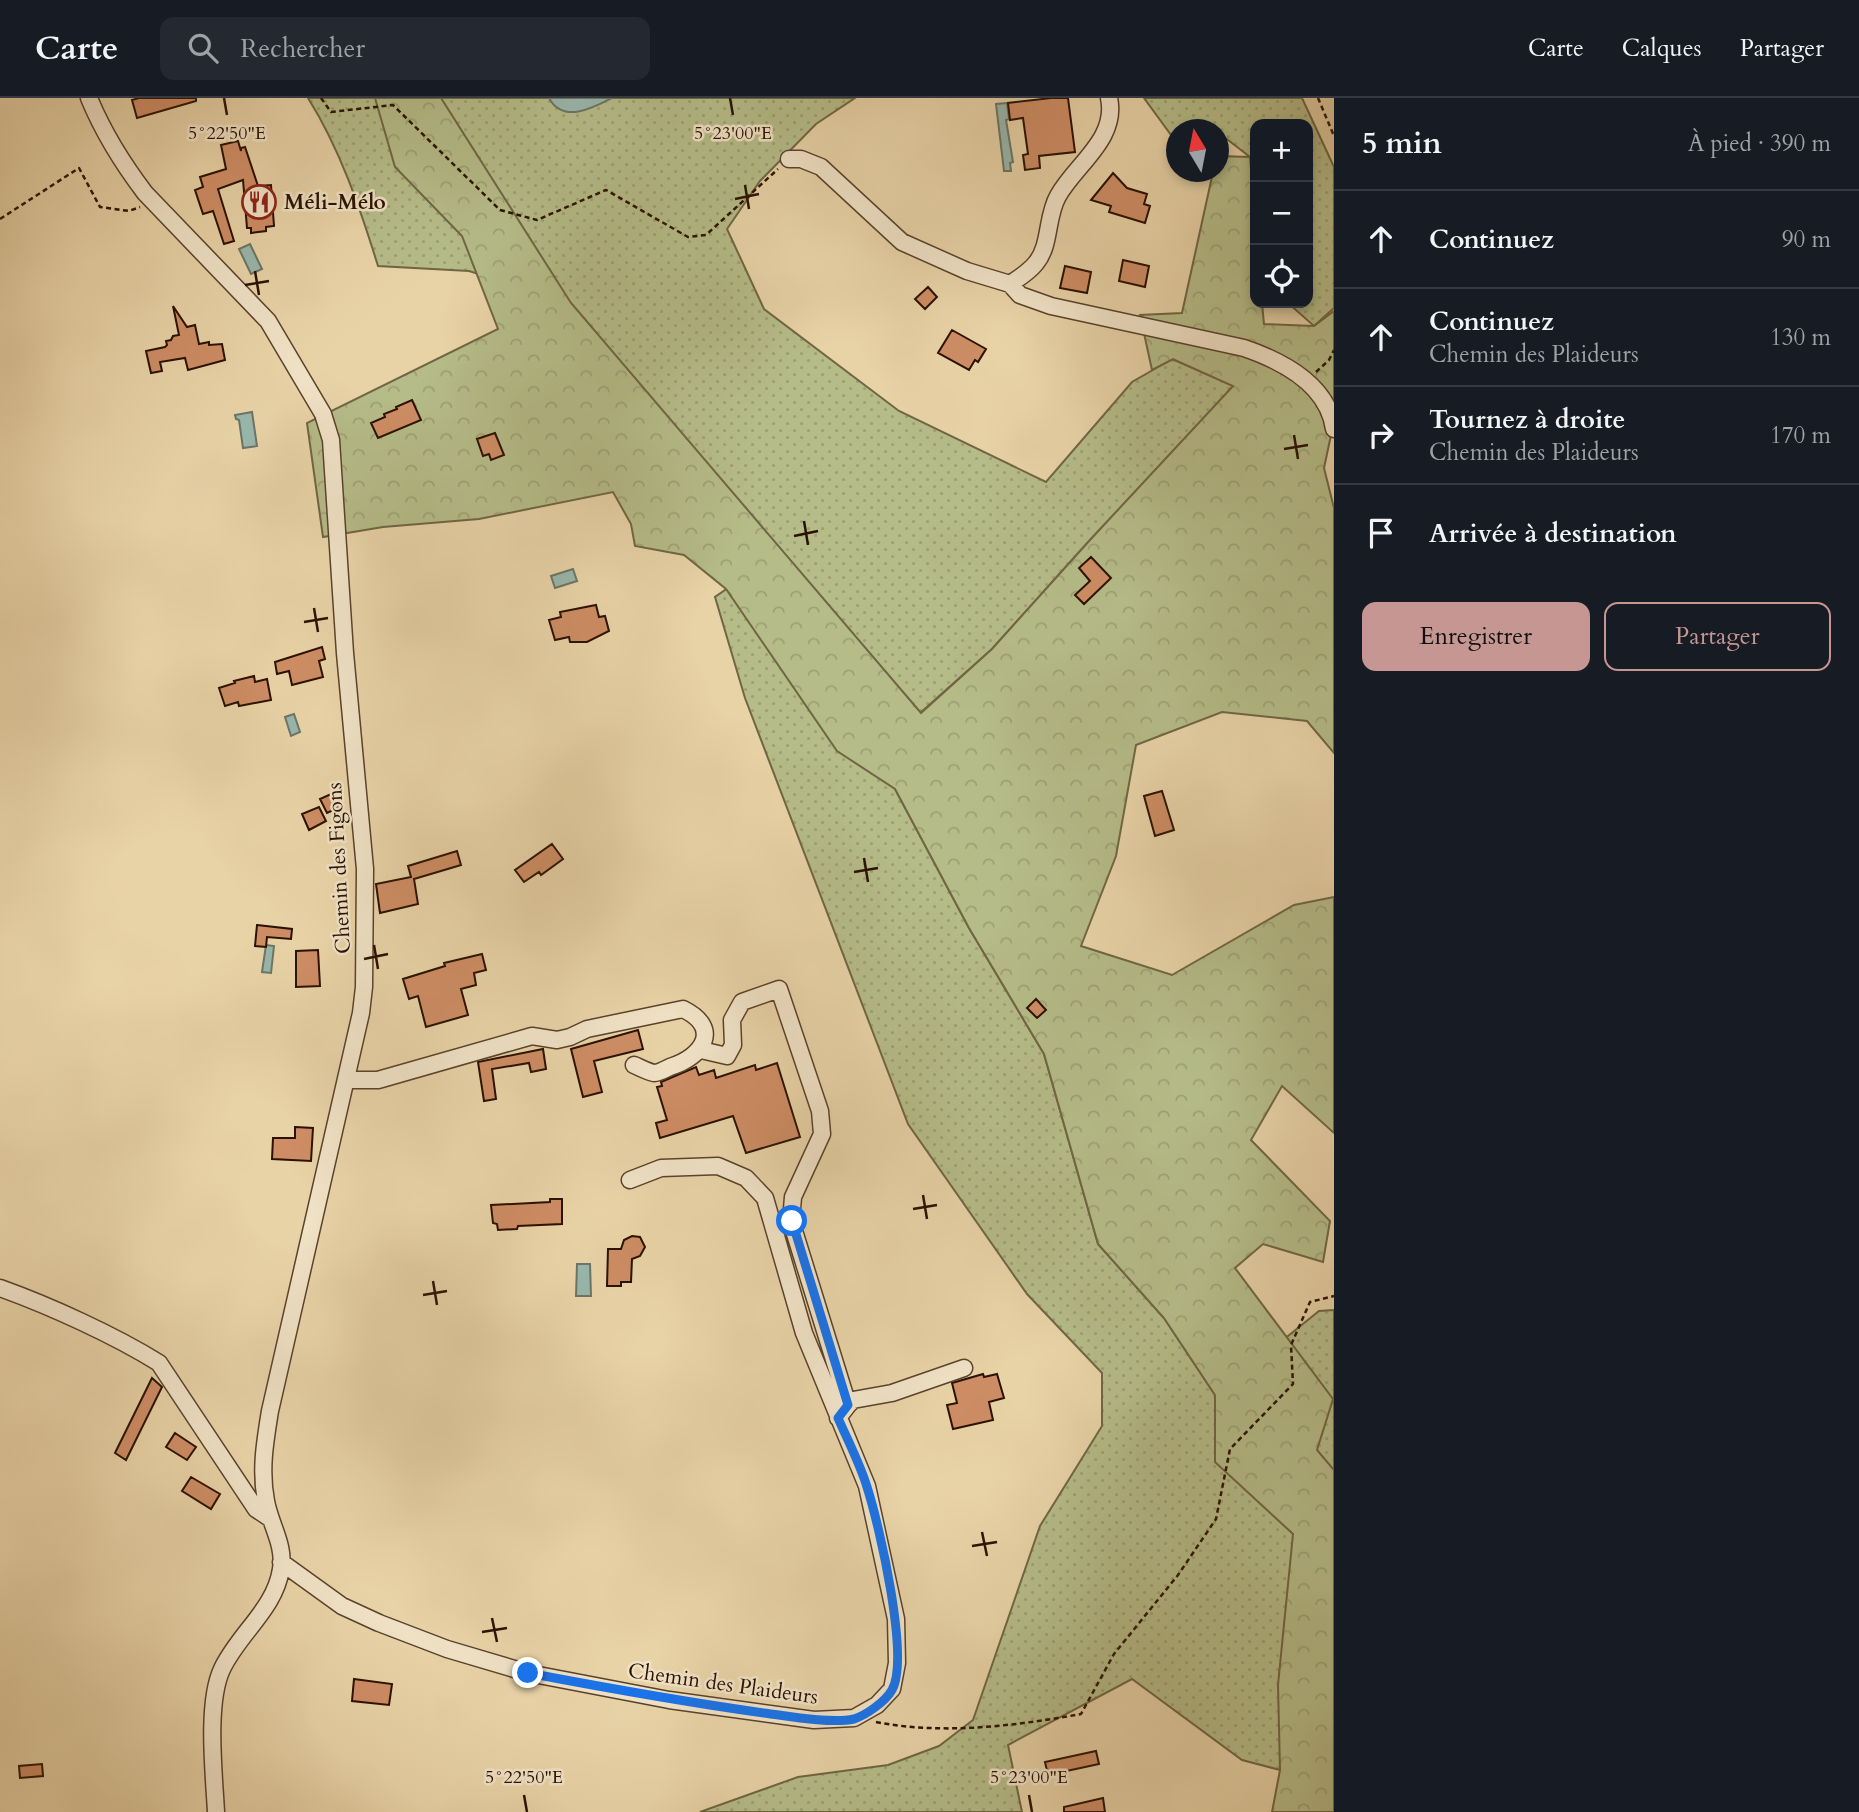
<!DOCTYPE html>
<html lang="fr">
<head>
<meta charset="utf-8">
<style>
  :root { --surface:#171b24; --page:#242831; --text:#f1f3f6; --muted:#9ea1a6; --line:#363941; --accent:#c59692 }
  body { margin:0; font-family:Cardo,serif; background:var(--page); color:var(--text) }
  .controls { position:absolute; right:21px; top:21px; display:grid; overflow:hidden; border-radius:14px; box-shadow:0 4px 10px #0003 }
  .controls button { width:63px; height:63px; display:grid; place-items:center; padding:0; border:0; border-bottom:2px solid var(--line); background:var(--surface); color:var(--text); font:35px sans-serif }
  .compass { position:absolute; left:1166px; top:21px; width:63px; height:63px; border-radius:50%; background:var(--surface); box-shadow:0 4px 10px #0003; rotate:350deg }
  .stop { position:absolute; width:21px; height:21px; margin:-16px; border:5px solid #1a73e8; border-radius:50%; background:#fff }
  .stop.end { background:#1a73e8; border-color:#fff; box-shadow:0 2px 7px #0008 }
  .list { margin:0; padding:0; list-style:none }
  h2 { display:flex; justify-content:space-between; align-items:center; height:91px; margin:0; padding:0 28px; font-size:30px }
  h2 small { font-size:23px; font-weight:400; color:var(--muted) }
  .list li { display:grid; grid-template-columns:46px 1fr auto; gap:21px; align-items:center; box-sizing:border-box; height:98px; padding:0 28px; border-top:2px solid var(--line) }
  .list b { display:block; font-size:26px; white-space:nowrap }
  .list p { margin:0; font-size:23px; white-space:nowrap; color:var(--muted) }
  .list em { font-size:23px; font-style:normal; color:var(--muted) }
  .actions { display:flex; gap:14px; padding:21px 28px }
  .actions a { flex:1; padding:16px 0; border:2px solid var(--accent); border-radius:14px; text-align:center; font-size:24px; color:var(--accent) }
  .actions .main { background:var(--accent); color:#111 }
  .icon { flex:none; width:38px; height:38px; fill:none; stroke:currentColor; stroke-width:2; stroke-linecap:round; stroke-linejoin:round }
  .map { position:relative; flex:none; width:1334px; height:1714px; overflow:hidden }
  header { display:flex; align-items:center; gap:42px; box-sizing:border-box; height:98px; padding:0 35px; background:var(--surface); border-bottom:2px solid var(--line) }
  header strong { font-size:33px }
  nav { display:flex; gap:38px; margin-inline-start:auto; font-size:24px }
  .search { width:490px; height:63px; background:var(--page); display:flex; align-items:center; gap:18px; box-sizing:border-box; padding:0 24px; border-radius:14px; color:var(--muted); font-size:26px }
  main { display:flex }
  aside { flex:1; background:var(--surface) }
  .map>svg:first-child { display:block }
  .grass { fill:url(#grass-dots); stroke:#706644; stroke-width:2 }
  .forest { fill:url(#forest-crowns); stroke:#706644; stroke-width:2 }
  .water { fill:#98b7ac; stroke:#6c7567; stroke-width:2 }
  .building { fill:#ce8d65; stroke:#2a1100; stroke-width:2 }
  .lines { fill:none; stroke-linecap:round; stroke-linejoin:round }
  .minor-casing { stroke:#5a422a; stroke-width:19 }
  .path { stroke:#2a1100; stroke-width:2.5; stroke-dasharray:5 3.5; stroke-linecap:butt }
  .minor { stroke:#f0e2c6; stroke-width:16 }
  .route { stroke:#1a73e8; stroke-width:9 }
  .ticks { fill:none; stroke:#2a1100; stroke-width:2.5 }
  .labels { text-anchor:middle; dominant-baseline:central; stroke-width:5; stroke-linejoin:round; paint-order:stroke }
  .poi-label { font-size:21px; font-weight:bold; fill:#2a1100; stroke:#f0e2c6; text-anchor:start }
  .street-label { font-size:21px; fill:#2a1100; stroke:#f0e2c6 }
  .ticks-label { font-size:18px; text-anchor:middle; fill:#2a1100; stroke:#f0e2c6; stroke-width:5; stroke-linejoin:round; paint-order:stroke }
</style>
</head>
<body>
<header>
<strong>Carte</strong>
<div class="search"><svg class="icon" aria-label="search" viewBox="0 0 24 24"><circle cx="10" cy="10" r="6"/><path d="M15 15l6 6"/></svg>Rechercher</div>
<nav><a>Carte</a><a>Calques</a><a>Partager</a></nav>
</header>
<main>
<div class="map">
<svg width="1334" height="1714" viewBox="0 0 1334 1714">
  <defs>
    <pattern id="grass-dots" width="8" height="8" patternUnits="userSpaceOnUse" patternTransform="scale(1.75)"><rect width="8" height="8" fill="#b5bc88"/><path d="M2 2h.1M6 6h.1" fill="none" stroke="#9ca174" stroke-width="1.8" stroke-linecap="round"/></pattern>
    <pattern id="forest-crowns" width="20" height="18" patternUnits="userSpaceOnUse" patternTransform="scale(1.75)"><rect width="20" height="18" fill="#b5bc88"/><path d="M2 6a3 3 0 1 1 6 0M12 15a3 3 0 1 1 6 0" fill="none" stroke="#9ca174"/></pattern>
  </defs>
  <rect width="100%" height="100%" fill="#e8d3a7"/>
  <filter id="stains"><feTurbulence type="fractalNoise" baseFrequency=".00286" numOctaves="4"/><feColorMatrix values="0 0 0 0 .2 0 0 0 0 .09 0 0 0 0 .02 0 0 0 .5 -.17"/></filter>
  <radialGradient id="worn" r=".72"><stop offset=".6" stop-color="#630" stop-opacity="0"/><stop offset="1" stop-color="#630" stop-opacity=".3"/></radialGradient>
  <path class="grass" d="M308,0H855L816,26L760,83L727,131L764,211L899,313L1046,384L1132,284L1172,261L1234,288L1090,442L992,551L920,615L895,691L969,830L1044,956L1098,1146L1164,1220L1215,1297L1319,1213L1334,1212V1678L1280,1672L1242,1662L1132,1581L1008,1647L1022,1714H700L798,1679L888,1667L939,1648L973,1622L1040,1428L1102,1328V1275L1027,1196L908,1026L745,600L715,499L781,453L571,205L469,173L378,168C360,110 340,51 308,0Z
    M1144,0H1302L1334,69V210L1314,228L1288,205H1308V26H1255V167L1250,59L1219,35L1218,32H1176V36L1171,37Z"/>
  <path class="forest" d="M375,0H441L571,205L921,615L992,551L1090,442L1233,288L1173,261L1152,272L1140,217L1182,215L1213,74H1218L1219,58L1250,59L1255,122V205H1262L1264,226L1314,228L1334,213V323L1324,370L1334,410V655L1307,623L1222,614L1136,647L1116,758L1081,848L1172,877L1294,807L1334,799V1035L1282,988L1251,1042L1330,1123L1323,1164L1263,1146L1235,1170L1333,1301L1317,1352L1334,1372V1714H1272L1280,1672L1278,1587L1293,1436L1215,1364V1297L1164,1220L1098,1146L1044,956L969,830L895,691L837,653L726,491L684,457L635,448L631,426L613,394L479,421L383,429L323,439L307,325L498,231L462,138L395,69Z"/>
  <path class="water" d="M549,0H612C593,10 563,26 549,0Z
    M1007,5L1009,21L1006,22L1013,64L1010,65L1011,73H1004L996,6Z
    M250,146L262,171L251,176L239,151Z
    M252,314L257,348L243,350L239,322L236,321L235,317Z
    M573,471L577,483L555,490L551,478Z
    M294,616L300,634L291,638L285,619Z
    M266,847L274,848L271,875L262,874Z
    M577,1166H590L591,1198H576Z"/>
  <path class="building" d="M139,0H196V3L137,20L132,2Z
    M1051,0H1068L1075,54L1039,58L1040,70L1025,72L1023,57L1028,56L1023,20L1010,22L1008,5Z
    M238,43L241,53V50L245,49L258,88L271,87L274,128L266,129V133L251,135V130H247L243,82L218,91L234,143L224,146L213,113L203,116L195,92L203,89L200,79L226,71L221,47Z
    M1113,75L1127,90L1147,96L1144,106L1150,108L1145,125L1109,114L1111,108L1091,102Z
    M1123,162L1149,168L1145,189L1119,183Z
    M1065,168L1091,174L1087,195L1060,190Z
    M928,189L937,199L925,211L915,201Z
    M173,208L187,229L195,227L199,246L209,244V247L222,246L225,262L188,272L185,260L160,264L162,273L151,275L146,253L165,249L167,247L166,243L171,242L173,238L179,237Z
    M952,232L986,251L978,264L975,262L969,272L938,255Z
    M412,302L421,322L378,340L371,325L385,319L384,316L397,311L396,309Z
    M495,335L504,357L491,362L489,356L483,358L477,341Z
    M1091,459L1111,480L1084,506L1075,497L1090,483L1079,470Z
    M596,507L599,519L605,518L609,533L587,544H570L569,539L555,542L549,522L561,519L560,514Z
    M322,549L325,561L319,563L323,579L292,587L289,573L277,576L275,564Z
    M254,578L255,584L267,581L271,602L239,608L238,604L225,608L219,590L235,585L234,583Z
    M1162,693L1174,732L1155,738L1144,698Z
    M331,696L338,710L327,715L320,701Z
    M319,709L326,723L309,732L302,716Z
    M552,746L563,761L541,777L539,774L524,784L515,772Z
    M457,753L461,767L414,781L418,806L380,815L376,786L411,779L408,768Z
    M257,827L292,831L291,841L267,839L266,849L255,848Z
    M318,852L320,888L296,889V853Z
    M482,856L486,872L474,875L476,887L461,891L468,917L426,929L418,898L409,901L403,881L445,868L444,865Z
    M1036,901L1046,912L1037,920L1027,910Z
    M638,932L643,951L594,963L602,994L583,999L571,951Z
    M543,951L546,971L531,974L529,965L492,971L496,1001L484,1003L478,964Z
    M777,965L800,1039L746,1055L733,1018L660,1040L656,1025L667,1022L657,989L662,988L661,984L696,969L699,977L714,972L716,980L755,967L756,972Z
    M295,1029L313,1030L311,1063L272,1061L273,1040H295Z
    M550,1101H562V1126L518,1128L517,1131L498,1132L497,1126L493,1125L491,1107L550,1104Z
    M632,1138L640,1139L645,1149L640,1158L632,1161L631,1184H621V1188H607L608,1151H621L624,1142Z
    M983,1276L984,1279L997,1276L1004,1300L989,1304L993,1322L953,1331L947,1307L957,1305L952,1285Z
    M152,1280L162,1289L126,1362L115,1355Z
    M175,1335L196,1349L187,1362L166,1349Z
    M191,1379L220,1396L211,1411L182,1393Z
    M354,1581L392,1586L389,1607L352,1603Z
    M1096,1653L1099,1666L1048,1677L1045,1664Z
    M42,1666L43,1678L20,1680L19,1668Z
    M1103,1700L1105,1714H1064V1709Z"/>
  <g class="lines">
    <g class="minor-casing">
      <path id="minor" d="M89,0C103,34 123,66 145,95L268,223L323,316L331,342L345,555L365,771L364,889L361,915L270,1313C265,1344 260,1372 266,1403C270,1426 285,1447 281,1471C275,1511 239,1535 222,1571C206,1605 214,1676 216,1714
        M789,61H801L821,69L902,144L967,173L1010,186L1020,197L1051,208L1244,250C1282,263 1328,287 1334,331
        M1010,186C1019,180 1029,174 1036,165C1051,147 1046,119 1058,98C1075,67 1118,41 1109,0
        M701,952L727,958L733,947L732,922L742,904L779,891L820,1013L822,1036L793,1099L791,1123L848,1307L838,1320
        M346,982H378L532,938L557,942L570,939L587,931L683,911C722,930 703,959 670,969C666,971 659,975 654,975C648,974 639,969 634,967
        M0,1190C50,1208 114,1237 159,1265L256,1411L271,1421
        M848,1307L853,1302L892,1295L964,1270
        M281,1464L342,1508L379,1525L447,1551L528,1575L669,1602L814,1622L854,1620L877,1607L892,1591L897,1565L896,1521L867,1388L804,1235L765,1100L746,1080L718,1068L661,1070L630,1082"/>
    </g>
    <path class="path" d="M321,0L331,14L393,7L500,112L537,122L606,92L688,139L706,137L778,71
      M1318,0L1334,38
      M0,121L79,70L100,109L129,113L140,109
      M1316,274L1329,262L1334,252
      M876,1624C943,1637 1014,1628 1081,1616L1114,1556L1178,1477L1216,1421L1230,1351L1293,1286L1291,1247L1310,1204L1334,1198"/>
    <use href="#minor" class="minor"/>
  </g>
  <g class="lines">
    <path class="route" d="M528,1575C607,1590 685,1604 764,1615C787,1618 831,1626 854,1621C866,1617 885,1604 892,1592C910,1560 879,1426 867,1389C860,1366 848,1343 838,1320L848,1307L792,1123"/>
  </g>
  <path class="ticks" d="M224,0L227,17M730,0L733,17M745,87L749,111M735,101L759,96M255,173L259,197M245,187L269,183M1294,337L1298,361M1284,351L1308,347M804,423L808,447M794,438L818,433M314,510L318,534M304,524L328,520M864,760L868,784M854,774L878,770M374,847L378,871M364,861L388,856M923,1097L927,1121M913,1111L937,1107M433,1183L437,1207M423,1197L447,1193M982,1434L987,1458M972,1448L997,1444M492,1520L497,1544M482,1534L507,1530M524,1697L527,1714M1029,1697L1032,1714"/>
  <defs>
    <g id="restaurant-ring" transform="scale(1.75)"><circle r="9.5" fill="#f0e2c6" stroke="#8f2418" stroke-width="1.5"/><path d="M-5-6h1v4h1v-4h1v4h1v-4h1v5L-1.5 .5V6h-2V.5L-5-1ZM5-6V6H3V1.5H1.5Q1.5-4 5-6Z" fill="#8f2418"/></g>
  </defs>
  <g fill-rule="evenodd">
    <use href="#restaurant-ring" x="259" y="104"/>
  </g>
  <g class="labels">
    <g class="poi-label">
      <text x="284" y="104">Méli-Mélo</text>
    </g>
    <g class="street-label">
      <text transform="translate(339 770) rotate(-93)">Chemin des Figons</text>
      <text transform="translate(723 1586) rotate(8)">Chemin des Plaideurs</text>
    </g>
  </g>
  <g class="ticks-label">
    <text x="227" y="41">5°22'50"E</text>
    <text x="733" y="41">5°23'00"E</text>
    <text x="524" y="1685">5°22'50"E</text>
    <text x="1029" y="1685">5°23'00"E</text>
  </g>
  <rect width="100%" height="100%" filter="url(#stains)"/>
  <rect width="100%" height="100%" fill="url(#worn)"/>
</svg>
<div class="controls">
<button>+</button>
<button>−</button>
<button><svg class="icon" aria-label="locate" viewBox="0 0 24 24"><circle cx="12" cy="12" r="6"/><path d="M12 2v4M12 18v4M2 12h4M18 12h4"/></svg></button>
</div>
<svg class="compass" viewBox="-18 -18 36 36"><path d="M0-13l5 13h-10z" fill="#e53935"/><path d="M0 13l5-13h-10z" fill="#9ea1a6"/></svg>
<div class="stop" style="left:792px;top:1123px"></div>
<div class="stop end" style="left:528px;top:1575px"></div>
</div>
<aside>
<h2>5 min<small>À pied · 390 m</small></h2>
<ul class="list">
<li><svg class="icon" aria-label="ahead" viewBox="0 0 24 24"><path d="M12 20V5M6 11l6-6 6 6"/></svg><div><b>Continuez</b></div><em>90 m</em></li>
<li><svg class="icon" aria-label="ahead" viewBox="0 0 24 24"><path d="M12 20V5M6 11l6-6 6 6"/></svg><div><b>Continuez</b><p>Chemin des Plaideurs</p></div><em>130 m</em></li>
<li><svg class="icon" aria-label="right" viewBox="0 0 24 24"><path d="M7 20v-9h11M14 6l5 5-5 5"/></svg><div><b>Tournez à droite</b><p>Chemin des Plaideurs</p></div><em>170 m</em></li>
<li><svg class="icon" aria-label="arrive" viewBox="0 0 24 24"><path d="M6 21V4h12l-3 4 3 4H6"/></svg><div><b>Arrivée à destination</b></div></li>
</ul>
<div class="actions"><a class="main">Enregistrer</a><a>Partager</a></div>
</aside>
</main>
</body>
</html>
